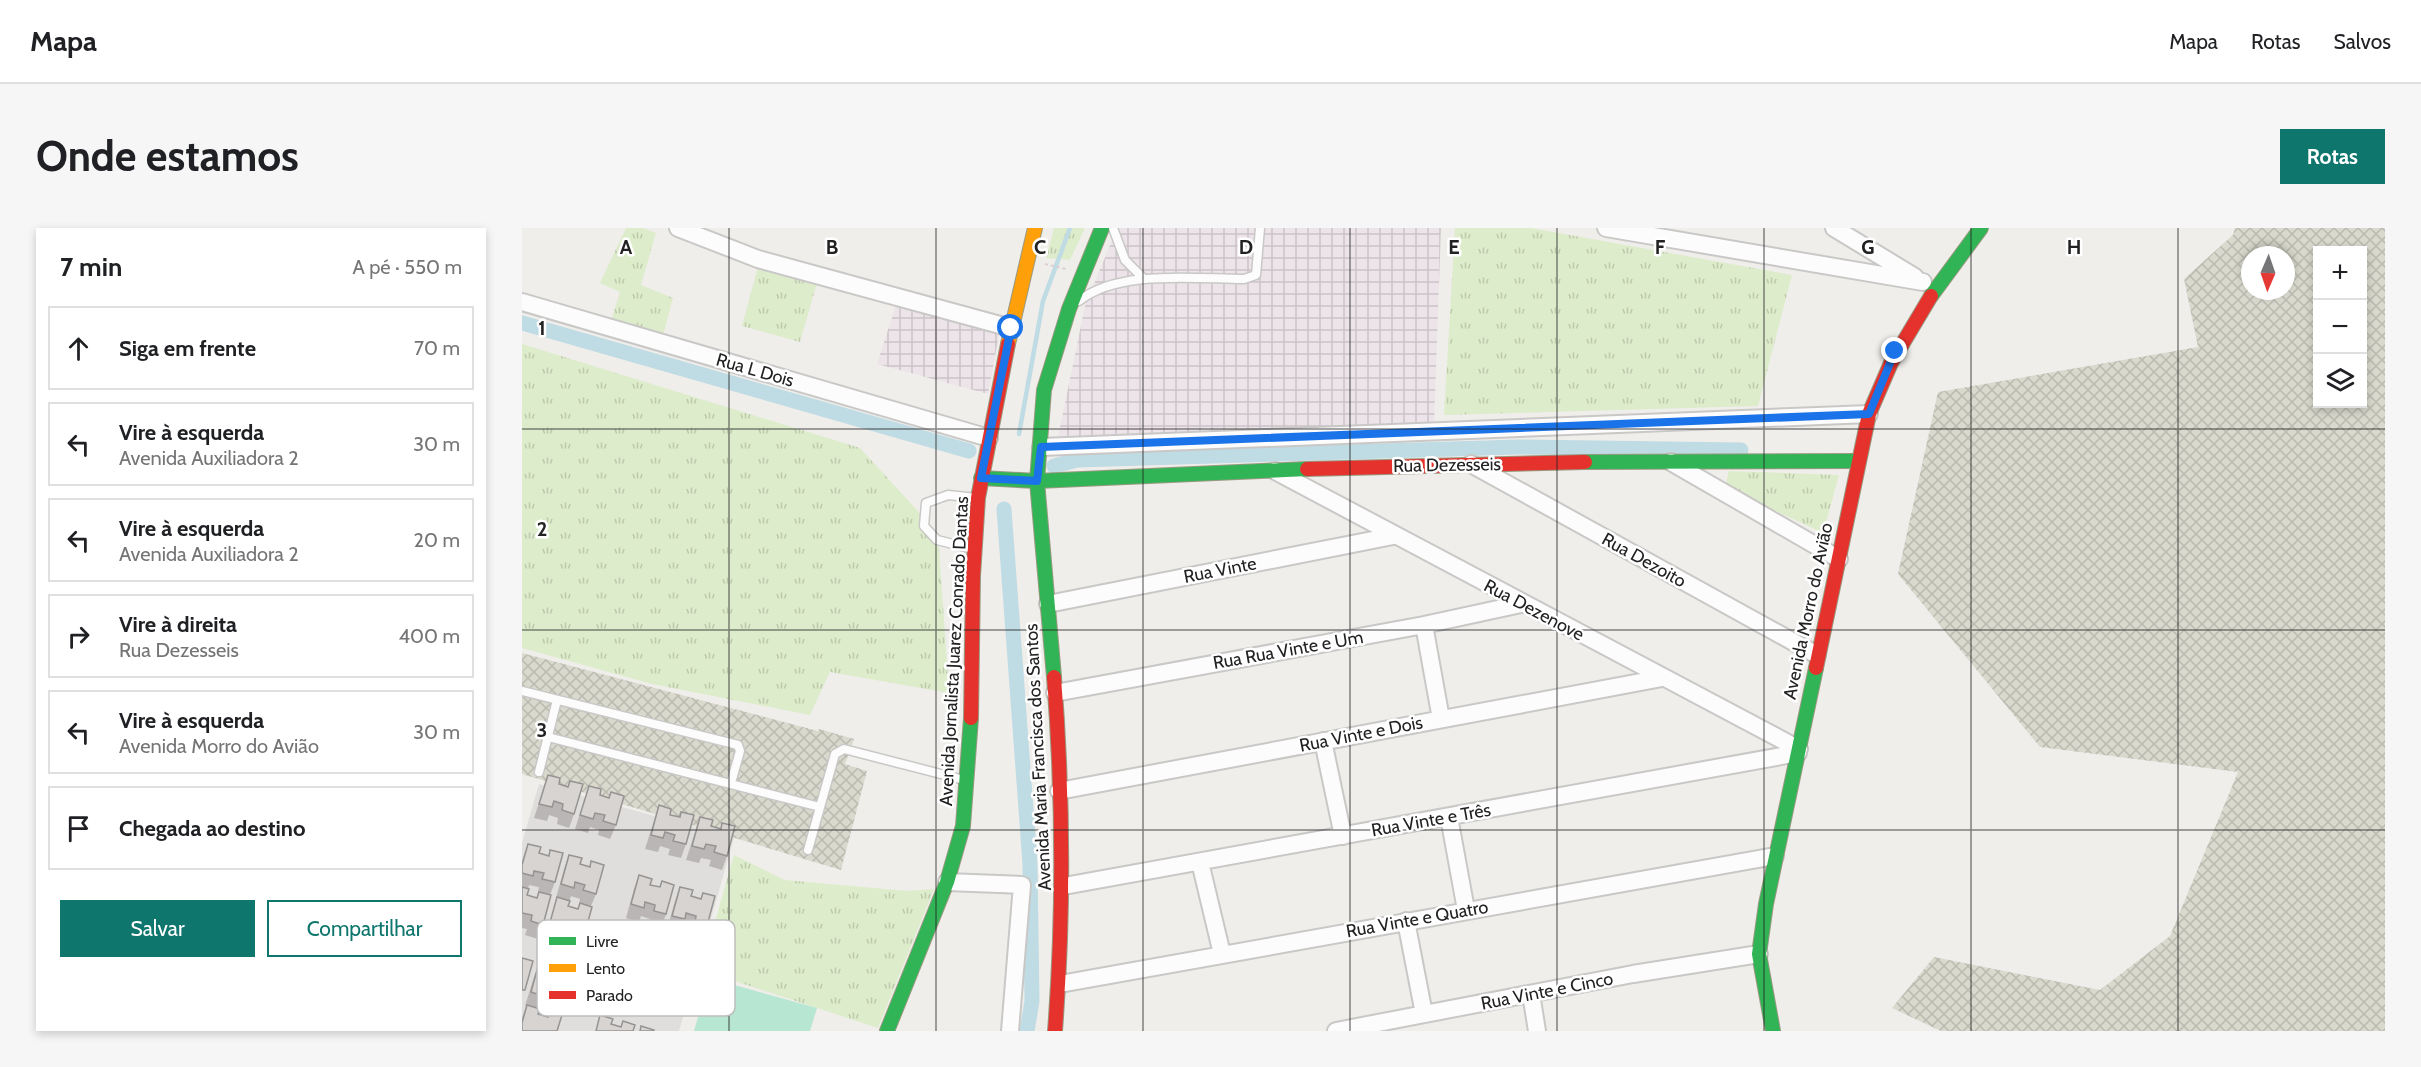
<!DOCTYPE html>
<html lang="pt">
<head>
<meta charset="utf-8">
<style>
  :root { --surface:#fff; --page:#f6f6f6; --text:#202124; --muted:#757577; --line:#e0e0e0; --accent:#0f766e }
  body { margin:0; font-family:Cabin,sans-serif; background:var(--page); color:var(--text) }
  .controls { position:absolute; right:18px; top:18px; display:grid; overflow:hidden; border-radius:0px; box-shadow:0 3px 9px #0003 }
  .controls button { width:54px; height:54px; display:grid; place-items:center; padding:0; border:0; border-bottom:2px solid var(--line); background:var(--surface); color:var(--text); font:30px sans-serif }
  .compass { position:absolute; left:1719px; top:18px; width:54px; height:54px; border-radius:50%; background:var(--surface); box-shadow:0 3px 9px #0003; rotate:182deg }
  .stop { position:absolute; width:18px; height:18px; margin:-14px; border:4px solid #1a73e8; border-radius:50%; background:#fff }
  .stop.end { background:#1a73e8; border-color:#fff; box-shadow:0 2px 6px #0008 }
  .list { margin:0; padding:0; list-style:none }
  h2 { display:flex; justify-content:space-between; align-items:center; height:78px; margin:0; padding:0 24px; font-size:26px }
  h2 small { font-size:20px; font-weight:400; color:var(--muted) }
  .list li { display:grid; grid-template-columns:39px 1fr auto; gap:18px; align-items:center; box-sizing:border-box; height:84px; margin:0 12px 12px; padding:0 12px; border:2px solid var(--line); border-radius:0px }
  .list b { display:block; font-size:22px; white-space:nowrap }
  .list p { margin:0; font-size:20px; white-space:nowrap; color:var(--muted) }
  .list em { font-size:20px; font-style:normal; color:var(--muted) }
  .actions { display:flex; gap:12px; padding:18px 24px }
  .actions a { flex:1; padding:14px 0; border:2px solid var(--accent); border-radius:0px; text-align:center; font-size:21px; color:var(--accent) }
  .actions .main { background:var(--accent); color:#fff }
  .icon { flex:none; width:33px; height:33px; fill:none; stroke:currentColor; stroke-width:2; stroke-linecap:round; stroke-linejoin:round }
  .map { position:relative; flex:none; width:1863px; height:803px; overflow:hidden; border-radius:0px }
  header { display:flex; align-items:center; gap:36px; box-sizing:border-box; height:84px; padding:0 30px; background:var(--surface); border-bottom:2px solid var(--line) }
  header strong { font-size:28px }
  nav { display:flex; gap:33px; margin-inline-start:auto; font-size:21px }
  .intro { display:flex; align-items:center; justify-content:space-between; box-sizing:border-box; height:144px; padding:0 36px }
  h1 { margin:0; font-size:42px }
  .button { padding:15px 27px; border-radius:0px; background:var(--accent); color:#fff; font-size:21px; font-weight:700 }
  main { display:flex; gap:36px; padding:0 36px }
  aside { flex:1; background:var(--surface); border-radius:0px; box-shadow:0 3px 9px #0003 }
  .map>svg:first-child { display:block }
  .residential { fill:#dfdedc }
  .industrial { fill:url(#industrial-grid) }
  .construction { fill:url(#construction-cross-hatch); fill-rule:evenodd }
  .grass { fill:url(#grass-tufts) }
  .pitch { fill:#b7e6d2 }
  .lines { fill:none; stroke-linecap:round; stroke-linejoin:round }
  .stream { stroke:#bfdbe3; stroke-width:4.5 }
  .canal { stroke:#bfdbe3; stroke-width:15 }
  .lane-casing { stroke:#c9c8c7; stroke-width:11 }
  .street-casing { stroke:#c9c8c7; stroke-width:20 }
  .fast-casing { stroke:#999a82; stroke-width:16 }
  .slow-casing { stroke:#999a82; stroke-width:16 }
  .jam-casing { stroke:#999a82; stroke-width:16 }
  .path { stroke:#dccecd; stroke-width:2; stroke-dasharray:3 3; stroke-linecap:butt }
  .lane { stroke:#fdfcfc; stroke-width:8 }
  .street { stroke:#fdfcfc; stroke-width:16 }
  .fast { stroke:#30b455; stroke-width:14 }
  .slow { stroke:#ff9f0a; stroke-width:14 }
  .jam { stroke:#e5322d; stroke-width:14 }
  .wall { fill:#b9b6b5; fill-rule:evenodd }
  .building { fill:#d7d4d2; stroke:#969493; stroke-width:1.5 }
  .route { stroke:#1a73e8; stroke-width:8 }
  .grid { fill:none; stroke:#222; stroke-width:1.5; stroke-opacity:0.55 }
  .labels { text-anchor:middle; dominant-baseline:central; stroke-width:5; stroke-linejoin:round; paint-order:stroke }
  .street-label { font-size:18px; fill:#222; stroke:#fff }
  .key { fill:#fff; stroke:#bdbdbd; stroke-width:1.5 }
  .key-label { font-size:16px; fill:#222 }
  .grid-label { font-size:20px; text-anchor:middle; font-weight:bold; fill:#222; stroke:#fff; stroke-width:5; stroke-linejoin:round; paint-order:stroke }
</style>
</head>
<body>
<header>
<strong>Mapa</strong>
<nav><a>Mapa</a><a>Rotas</a><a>Salvos</a></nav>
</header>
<div class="intro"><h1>Onde estamos</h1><a class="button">Rotas</a></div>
<main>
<aside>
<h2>7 min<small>A pé · 550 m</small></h2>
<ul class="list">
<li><svg class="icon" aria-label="ahead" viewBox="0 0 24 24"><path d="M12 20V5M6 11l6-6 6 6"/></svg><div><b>Siga em frente</b></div><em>70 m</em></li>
<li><svg class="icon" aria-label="left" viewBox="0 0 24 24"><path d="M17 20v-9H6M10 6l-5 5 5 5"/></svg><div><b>Vire à esquerda</b><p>Avenida Auxiliadora 2</p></div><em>30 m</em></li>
<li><svg class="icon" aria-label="left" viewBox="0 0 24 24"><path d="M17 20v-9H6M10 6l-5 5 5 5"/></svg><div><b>Vire à esquerda</b><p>Avenida Auxiliadora 2</p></div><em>20 m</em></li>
<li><svg class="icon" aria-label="right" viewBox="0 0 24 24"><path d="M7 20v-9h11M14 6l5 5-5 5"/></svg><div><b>Vire à direita</b><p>Rua Dezesseis</p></div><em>400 m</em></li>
<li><svg class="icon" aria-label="left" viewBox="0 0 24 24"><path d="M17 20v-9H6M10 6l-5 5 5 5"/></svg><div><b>Vire à esquerda</b><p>Avenida Morro do Avião</p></div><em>30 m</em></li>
<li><svg class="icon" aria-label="arrive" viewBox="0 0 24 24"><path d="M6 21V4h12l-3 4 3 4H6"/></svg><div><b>Chegada ao destino</b></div></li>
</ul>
<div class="actions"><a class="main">Salvar</a><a>Compartilhar</a></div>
</aside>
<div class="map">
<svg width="1863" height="803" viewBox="0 0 1863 803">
  <defs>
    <pattern id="industrial-grid" width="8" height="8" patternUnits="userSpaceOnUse" patternTransform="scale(1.5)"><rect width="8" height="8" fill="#ede4e9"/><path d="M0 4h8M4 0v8" fill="none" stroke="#cbc3c8"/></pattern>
    <pattern id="construction-cross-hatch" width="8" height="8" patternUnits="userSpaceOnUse" patternTransform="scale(1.5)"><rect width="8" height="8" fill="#d9d9cd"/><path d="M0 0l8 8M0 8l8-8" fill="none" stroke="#babab0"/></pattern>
    <pattern id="grass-tufts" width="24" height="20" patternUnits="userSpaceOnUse" patternTransform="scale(1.5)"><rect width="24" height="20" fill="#ddeccb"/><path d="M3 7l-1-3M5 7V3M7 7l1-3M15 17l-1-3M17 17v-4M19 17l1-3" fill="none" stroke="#bdcaae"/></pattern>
  </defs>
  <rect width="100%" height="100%" fill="#f0eeeb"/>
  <path class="residential" d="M17,556L212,610L157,803H0V615Z"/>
  <path class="industrial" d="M595,0H919L912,198L535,214L563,78Z
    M374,77L477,107L466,166L355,136Z"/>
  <path class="construction" d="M1713,0H1863V803H1419L1370,780L1412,729L1578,762L1648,708L1716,544L1518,519L1376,346L1416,164L1676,119L1662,51L1711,7ZM1796,22H1840V176H1796ZM1728,27H1764V63H1728Z
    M0,425L296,503L297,501L332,511L323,536L345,543L319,642L0,546Z"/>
  <path class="grass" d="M104,0H121L134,5L119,57L151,70L141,108L89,93L98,64L78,55Z
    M532,0H563L548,32L524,30Z
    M933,0H1009L1270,47L1236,178L922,187Z
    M236,39L295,55L278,114L220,98Z
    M0,116L338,220L416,305L427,465L308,444L288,487L130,456L0,420Z
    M1207,243L1317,247L1301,305L1203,259Z
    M212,627L263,652L386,663L412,661L356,800L179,742Z"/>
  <path class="pitch" d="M187,750L295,780L288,803H172Z"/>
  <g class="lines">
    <path class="stream" d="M497,206L521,73L548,0"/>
    <path class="canal" d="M0,95L447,223
      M532,238L555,232L997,219L1219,222
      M482,281L508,636L510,773L505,803"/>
    <g class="lane-casing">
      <path id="lane" d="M591,0L603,32L622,51
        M557,73C596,41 674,51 722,51L734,47L738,0
        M451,321L415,312L402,298L404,275L426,267L455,270
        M0,463L216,517L218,523L209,555
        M26,509L298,579
        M17,544L35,472
        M286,622L313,526L322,521L446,553"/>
    </g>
    <g class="street-casing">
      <path id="street" d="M156,0L236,31L489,100
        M1084,0L1401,54
        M1312,0L1393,49
        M0,74L467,210
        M519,219L1347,186
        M1149,234L1317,331
        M949,236L1295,427
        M753,243L1277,521
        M526,376L871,308
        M902,397L919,491
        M533,465L902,397L999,376
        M801,513L821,608
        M537,563L1140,450
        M927,589L944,682
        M678,634L700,726
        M425,654L500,657L488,803
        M542,658L1276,525
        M884,693L902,786
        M538,756L1253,628
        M1009,766L1015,803
        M814,803L1111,746L1237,726"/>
    </g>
    <g class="fast-casing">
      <path id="fast" d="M1409,68L1459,0
        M1063,234L1336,233
        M459,250L515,253L522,162L547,81L580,0
        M532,449L515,253L785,241
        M365,803L425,654L441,598L449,490
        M1251,803L1237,726L1244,676L1294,440"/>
    </g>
    <g class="slow-casing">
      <path id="slow" d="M486,116L513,0"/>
    </g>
    <g class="jam-casing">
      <path id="jam" d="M785,241L1063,234
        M1294,440L1347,186L1369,135L1409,68
        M532,449C541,567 542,685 533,803
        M449,490L451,348L456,270L486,116"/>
    </g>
    <path class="path" d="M523,36L544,41"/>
    <use href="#lane" class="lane"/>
    <use href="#street" class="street"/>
    <use href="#fast" class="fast"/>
    <use href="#slow" class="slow"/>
    <use href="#jam" class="jam"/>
  </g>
  <path class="wall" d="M26,547L37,556L46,558L48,553L52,586L47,600L35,596L36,590L27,587L25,593L12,590Z
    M67,558L78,567L94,597L88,611L76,607L77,602L68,599L66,605L53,601Z
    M137,577L148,587L157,589L159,584L164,616L159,630L146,627L148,621L138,618L136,624L123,621Z
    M178,589L189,598L198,601L200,595L205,628L200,642L187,638L189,632L179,630L177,635L164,632Z
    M6,616L17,625L26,628L28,622L33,654L28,667L21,697L16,711L3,707L5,701L0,700V633ZM7,657L17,659L15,670L5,667Z
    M47,627L58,636L67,639L69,633L74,666L69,678L62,708L57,722L44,719L46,713L37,710L35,716L22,712L35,671L34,670L42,641ZM49,668L58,671L56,681L46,678Z
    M117,647L128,657L138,659L140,653L144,686L139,700L126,697L128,691L119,688L117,694L104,690L112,661Z
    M158,659L169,668L185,698L180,712L167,708L169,702L160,700L158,705L145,702L153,673Z
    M98,717L109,726L118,729L120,723L124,756L119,770L107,767L108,761L99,758L97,764L84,760L92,731Z
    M139,729L165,767L160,782L148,778L149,772L140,769L138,775L125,772Z
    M17,735L28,744L37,747L39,741L44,774L39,786L0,803V790L4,778H3L12,749ZM18,776L28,779L25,789L16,786Z"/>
  <path class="building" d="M26,547L38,550L37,556L46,559L48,553L61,556L52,586L40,582L41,576L32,573L30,579L17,576Z
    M67,558L79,561L78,567L87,570L89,564L102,568L94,597L81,593L83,587L73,585L71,591L58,587Z
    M137,577L149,581L148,587L158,589L159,584L172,587L164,616L151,613L153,607L143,604L141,610L129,607Z
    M178,589L191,592L189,598L199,601L200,595L213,598L205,628L192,624L194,618L184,616L182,621L170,618Z
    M6,616L19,619L17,625L27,628L28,622L41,625L33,654L20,651L22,645L12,643L11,648L0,645V637Z
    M47,627L60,630L58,636L68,639L69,633L82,637L74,666L61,662L63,657L53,654L52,660L39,656Z
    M117,647L130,651L128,657L138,659L140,653L152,657L144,686L132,683L133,677L123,674L122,680L109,676Z
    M0,659L7,661L5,667L15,670L17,664L29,667L21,697L9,693L10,687L0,685Z
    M158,659L171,662L169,668L179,671L181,665L193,668L185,698L173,694L174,688L164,685L163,691L150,688Z
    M35,669L48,673L46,678L56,681L58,675L70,679L62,708L50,705L51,699L41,696L40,702L27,698Z
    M0,730L11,733L3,762H0Z
    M17,735L29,738L28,744L38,747L39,741L52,745L44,774L31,770L33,765L23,762L21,768L9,764Z
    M5,777L18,781L16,786L26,789L27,783L40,787L35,803H0V795Z
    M78,787L91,791L89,796L99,799L101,793L113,797L111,803H74Z
    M119,798L132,802L131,803H118Z"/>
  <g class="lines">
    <path class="route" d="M489,100L459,250L515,253L519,219L1347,186L1373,123"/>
  </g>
  <path class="grid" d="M207,0V803M414,0V803M621,0V803M828,0V803M1035,0V803M1242,0V803M1449,0V803M1656,0V803M0,201H1863M0,402H1863M0,602H1863"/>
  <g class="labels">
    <g class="street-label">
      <text transform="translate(233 142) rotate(16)">Rua L Dois</text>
      <text transform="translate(925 237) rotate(-1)">Rua Dezesseis</text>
      <text transform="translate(1122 332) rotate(29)">Rua Dezoito</text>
      <text transform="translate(698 342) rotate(-11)">Rua Vinte</text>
      <text transform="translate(1012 382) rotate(28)">Rua Dezenove</text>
      <text transform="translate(1286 383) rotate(-78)">Avenida Morro do Avião</text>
      <text transform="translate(766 422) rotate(-10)">Rua Rua Vinte e Um</text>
      <text transform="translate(432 423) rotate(-87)">Avenida Jornalista Juarez Conrado Dantas</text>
      <text transform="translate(839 506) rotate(-11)">Rua Vinte e Dois</text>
      <text transform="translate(516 529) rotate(-93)">Avenida Maria Francisca dos Santos</text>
      <text transform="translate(909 592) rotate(-10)">Rua Vinte e Três</text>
      <text transform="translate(895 691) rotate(-10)">Rua Vinte e Quatro</text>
      <text transform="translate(1025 763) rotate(-11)">Rua Vinte e Cinco</text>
    </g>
  </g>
  <rect x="15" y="692" width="198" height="96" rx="9" class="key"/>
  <rect x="27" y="709" width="27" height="8" fill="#30b455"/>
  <rect x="27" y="736" width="27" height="8" fill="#ff9f0a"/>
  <rect x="27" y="763" width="27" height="8" fill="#e5322d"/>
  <g class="key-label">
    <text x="64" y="719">Livre</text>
    <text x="64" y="746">Lento</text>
    <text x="64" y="773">Parado</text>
  </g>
  <g class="grid-label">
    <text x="104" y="26">A</text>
    <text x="310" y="26">B</text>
    <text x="518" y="26">C</text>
    <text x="724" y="26">D</text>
    <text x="932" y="26">E</text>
    <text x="1138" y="26">F</text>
    <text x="1346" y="26">G</text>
    <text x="1552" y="26">H</text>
    <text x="20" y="107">1</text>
    <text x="20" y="308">2</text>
    <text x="20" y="509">3</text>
  </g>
</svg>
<div class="controls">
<button>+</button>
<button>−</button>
<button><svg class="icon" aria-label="layers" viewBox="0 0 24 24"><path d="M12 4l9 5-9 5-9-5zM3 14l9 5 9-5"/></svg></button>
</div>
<svg class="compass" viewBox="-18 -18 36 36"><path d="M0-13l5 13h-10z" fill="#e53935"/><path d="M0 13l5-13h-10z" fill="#757577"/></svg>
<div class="stop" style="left:489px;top:100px"></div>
<div class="stop end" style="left:1373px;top:123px"></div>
</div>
</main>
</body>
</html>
